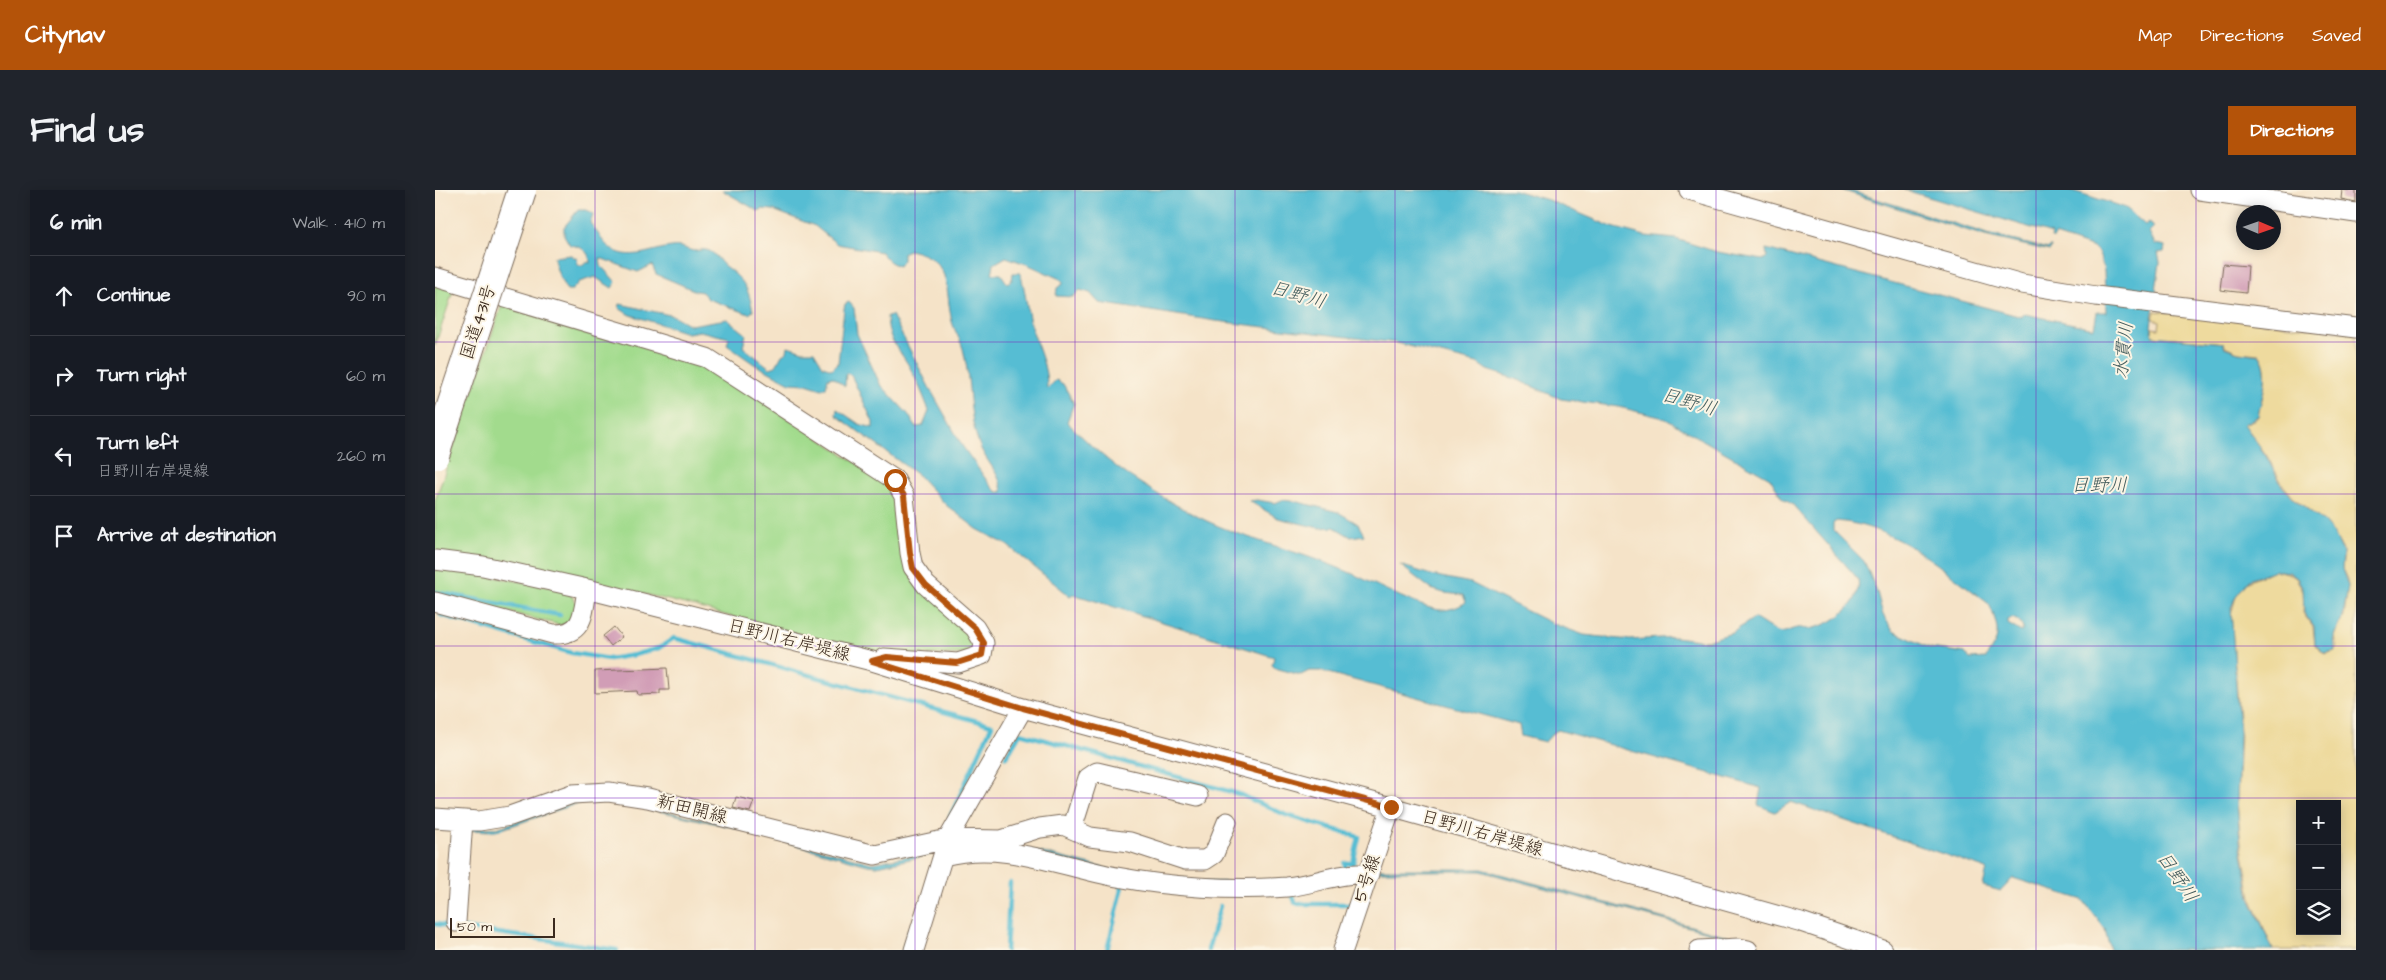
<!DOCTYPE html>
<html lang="en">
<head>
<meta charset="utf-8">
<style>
  :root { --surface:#171b24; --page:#20242c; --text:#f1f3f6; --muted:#9ea1a6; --line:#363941; --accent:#b45309 }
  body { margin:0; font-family:"Architects Daughter","Klee One",sans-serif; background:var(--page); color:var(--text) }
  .controls { position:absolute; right:15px; bottom:15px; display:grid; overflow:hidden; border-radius:0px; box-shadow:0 2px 12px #0003 }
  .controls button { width:45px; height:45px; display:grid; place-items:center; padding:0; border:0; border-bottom:1px solid var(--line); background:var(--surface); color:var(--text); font:25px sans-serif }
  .compass { position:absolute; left:1801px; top:15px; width:45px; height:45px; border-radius:50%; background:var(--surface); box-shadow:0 2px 12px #0003; rotate:92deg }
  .scale { position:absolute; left:15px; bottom:12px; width:105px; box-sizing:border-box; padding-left:5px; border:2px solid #3b2a1e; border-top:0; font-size:14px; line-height:18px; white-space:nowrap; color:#3b2a1e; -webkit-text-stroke:4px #fcf5e5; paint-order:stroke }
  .stop { position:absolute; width:15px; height:15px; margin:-11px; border:4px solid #b45309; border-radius:50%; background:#fff }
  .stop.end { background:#b45309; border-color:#fff; box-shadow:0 1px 5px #0008 }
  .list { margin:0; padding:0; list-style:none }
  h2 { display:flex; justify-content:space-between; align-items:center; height:65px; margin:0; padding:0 20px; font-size:21px }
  h2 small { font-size:16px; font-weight:400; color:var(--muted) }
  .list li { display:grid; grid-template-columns:32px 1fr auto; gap:15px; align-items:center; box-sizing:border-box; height:80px; padding:0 20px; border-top:1px solid var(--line) }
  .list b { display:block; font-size:19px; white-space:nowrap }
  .list p { margin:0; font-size:16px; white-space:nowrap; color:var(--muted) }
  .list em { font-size:16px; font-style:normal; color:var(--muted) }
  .icon { flex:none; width:28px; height:28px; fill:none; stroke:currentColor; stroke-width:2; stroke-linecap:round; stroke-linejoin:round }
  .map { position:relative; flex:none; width:1921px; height:760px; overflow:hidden; border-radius:0px }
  header { display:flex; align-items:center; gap:30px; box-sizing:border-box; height:70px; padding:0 25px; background:var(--accent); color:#fff }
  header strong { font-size:24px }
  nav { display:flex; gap:28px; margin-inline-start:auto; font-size:18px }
  .intro { display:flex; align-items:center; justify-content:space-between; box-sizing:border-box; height:120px; padding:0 30px }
  h1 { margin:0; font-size:35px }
  .button { padding:12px 22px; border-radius:0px; background:var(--accent); color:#fff; font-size:18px; font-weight:700 }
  main { display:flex; gap:30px; padding:0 30px }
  aside { flex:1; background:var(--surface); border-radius:0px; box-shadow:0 2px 12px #0003 }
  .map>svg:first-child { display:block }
  .green { fill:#a2db8d; stroke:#6e8256 }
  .sand { fill:#eeda9e; stroke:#94825e; fill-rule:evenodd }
  .water { fill:#56bdd3; stroke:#487478; fill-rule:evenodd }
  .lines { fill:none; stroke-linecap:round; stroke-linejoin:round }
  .stream { stroke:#56bdd3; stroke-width:4.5 }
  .building { fill:#d19db6 }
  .minor-casing { stroke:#7c6b5a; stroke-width:21 }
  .minor { stroke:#fff; stroke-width:19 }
  .highway-bridge-casing { stroke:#7c6b5a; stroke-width:30; stroke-linecap:butt }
  .highway-bridge { stroke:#fff; stroke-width:28 }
  .route { stroke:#b45309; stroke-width:6 }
  .grid { fill:none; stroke:#7b2cbf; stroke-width:1; stroke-opacity:0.55 }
  .labels { text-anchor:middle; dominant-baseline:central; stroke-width:4; stroke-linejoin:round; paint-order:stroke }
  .street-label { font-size:18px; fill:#3b2a1e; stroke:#fcf5e5 }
  .water-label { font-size:19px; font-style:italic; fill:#445d5d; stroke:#fcf5e5 }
</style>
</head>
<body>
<header>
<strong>Citynav</strong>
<nav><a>Map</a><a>Directions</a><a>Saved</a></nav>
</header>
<div class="intro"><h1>Find us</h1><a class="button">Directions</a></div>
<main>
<aside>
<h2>6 min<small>Walk · 410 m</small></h2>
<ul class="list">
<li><svg class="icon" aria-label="ahead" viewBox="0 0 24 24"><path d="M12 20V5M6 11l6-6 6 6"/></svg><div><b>Continue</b></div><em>90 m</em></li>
<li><svg class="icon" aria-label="right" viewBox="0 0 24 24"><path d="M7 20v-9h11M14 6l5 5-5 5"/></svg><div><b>Turn right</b></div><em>60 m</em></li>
<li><svg class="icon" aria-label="left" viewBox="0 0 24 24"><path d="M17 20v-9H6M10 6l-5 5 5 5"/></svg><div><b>Turn left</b><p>日野川右岸堤線</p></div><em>260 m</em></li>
<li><svg class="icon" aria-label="arrive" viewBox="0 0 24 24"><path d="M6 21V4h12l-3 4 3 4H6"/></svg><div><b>Arrive at destination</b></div></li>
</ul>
</aside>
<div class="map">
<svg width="1921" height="760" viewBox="0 0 1921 760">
  <rect width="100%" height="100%" fill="#fcf5e5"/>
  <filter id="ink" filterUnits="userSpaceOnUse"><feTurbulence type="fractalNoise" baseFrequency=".02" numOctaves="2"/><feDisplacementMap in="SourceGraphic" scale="10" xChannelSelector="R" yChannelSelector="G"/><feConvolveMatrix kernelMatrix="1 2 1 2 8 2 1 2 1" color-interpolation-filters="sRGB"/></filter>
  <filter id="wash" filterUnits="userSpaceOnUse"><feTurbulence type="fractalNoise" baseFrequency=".0096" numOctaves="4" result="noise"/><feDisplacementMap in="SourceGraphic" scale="20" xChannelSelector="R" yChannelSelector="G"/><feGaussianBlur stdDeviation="1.12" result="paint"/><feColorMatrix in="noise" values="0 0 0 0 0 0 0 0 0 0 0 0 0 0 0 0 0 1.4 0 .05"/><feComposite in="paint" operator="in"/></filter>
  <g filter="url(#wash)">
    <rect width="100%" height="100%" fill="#f5e3c8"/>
    <path class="green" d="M0,90L20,95L0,156Z
      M68,112L273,175L461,299L471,366L542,448L540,464L434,465L258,416L119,382L0,362V311Z
      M0,377L122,398L136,405L143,417L134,433L125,435L0,404Z"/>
    <path class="sand" d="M1720,121L1921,143V760H1838L1816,707L1806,652L1802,612L1805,541L1796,425L1801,406L1811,393L1839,380L1853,383L1861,388L1869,402L1868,423L1878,437L1880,455L1889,464L1900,461L1902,457L1900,445L1909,426L1913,396L1912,389L1907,379L1909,362L1899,344L1889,332L1859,308L1848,295L1832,266L1809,234L1821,229L1823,226C1827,207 1837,181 1824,164L1803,162L1790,156L1789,153L1718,146L1717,138L1724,139L1725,131L1718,129ZM1865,614H1902V741H1865Z"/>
    <path class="water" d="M287,0H1079L1113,10L1177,37L1210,46L1241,49L1282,62L1328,70L1332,67L1331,59L1587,127L1589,124L1659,138L1662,122H1671L1669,81L1664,63L1659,58L1620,45L1619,48H1616L1617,44L1470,0H1635L1691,18L1710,35L1714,32L1718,38L1714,42L1720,54L1730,56L1729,62L1723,63L1725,72L1716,136L1718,146L1789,153V157L1803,162L1824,165C1837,181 1826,208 1823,226L1809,234L1831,266L1847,296L1859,309L1889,332L1899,344L1908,362L1907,379L1913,396L1907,431L1899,445L1900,461L1889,463L1880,454L1879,437L1869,423L1868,398L1862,388L1854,382L1839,380L1814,390L1801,406L1796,418L1804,542L1802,612L1805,652L1815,708L1838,760H1675L1670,739L1648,710L1578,688L1566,701L1548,696L1552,679L1356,612L1340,622L1323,615L1326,598L1123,540L1118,543L1110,552L1086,546L1084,535L886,481H874L866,485L840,478L837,475L839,467L638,404L635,406L572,355L542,339L511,315L484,286L401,225L402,219L424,234L438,238V232L416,185L411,183L410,196L398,187L393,188L391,197L387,199L371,194L355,193L319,174L292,155L294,148L265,141L252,143L193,124L184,118L185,114L239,126L255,135L292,129L311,144L308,157L335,178L341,176L347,165L352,162L353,156L368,161H379L388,176L397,179L403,173L409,119L410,114L414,112L419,118L422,144L445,194L473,224L481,237L488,236L494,221C489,206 478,181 469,168C458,152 453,147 452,126L457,125L494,197L528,257L555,295L562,302H567C566,283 550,271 544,254C533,226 536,193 529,163C527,151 518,140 516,127C510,94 516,69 474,60L468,63V70L464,76C455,73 451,69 446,62L402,54L380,36L338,20L328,19L323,21ZM571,67L594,75L625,89L629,93L622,98L621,106L638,107L645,100L655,103L664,113L781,131L962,153L1042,173L1052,180L1080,189L1126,209L1184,217L1229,228L1335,288L1347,308L1358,315L1423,389C1428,415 1396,436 1373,439C1370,439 1365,437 1362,438C1355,439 1350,444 1343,442C1335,439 1326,432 1319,428L1297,443L1271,451L1240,447L1195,450L1149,445L1116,433L1036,393L996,385L965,375L996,399L1009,403L1028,405L1031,412C1024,417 1015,420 1006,420C985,419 933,390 911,381C873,365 834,355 796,341C763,329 731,310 702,291C676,275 653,253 632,232L639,213L628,194L621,190L612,199C613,177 602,157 596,136C591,118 591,100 585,83H578L577,90L572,93L566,84H557L559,74ZM1402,331C1460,336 1509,379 1554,414C1558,423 1565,439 1561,450C1559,456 1554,462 1551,468L1535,469L1530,463L1495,458L1458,441L1448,425L1442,402L1429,371L1398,340V333ZM1576,428C1582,429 1585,432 1588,438L1586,442L1573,434V430Z
      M1406,0H1413L1552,44L1613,59L1614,57H1616L1615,61L1550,46Z
      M143,20H151L158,24L155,33C162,40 166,51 174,57C194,73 216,59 237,57C246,55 252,60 259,61C263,61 267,59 271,60C280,61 284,72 291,77C310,91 313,98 318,121L314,124L273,109L267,102L261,101L221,84L217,75L203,82L165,68L166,76L181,92L177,98L160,87L144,92L137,100H132C127,95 119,74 119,67L136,65L142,69L143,75H147L151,72L155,73C155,61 145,56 135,55L129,45V37Z
      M822,310L840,313L847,310L863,312L903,322L923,334L929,345L916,347L899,337L884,338L843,328L814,311Z
      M175,609L304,637L437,673L537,654L568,655L604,662L681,681L765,692L855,691L910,679H1047L1322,754L1325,758L1322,759L1321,755L1046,681H911L853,694L783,696L680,683L590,661L537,656L442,676L433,675L297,637L182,612H147L61,641L0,639V637L62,638L137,613Z"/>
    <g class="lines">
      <path class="stream" d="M0,402L125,425
        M6,425L137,463L174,469L199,465L224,458L239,448L557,535L515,627
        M571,567L585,543L804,604L851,625L924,647L918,673H910V676
        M857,704L860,712L863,714H916
        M0,734L182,760
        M469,760L475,740
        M571,760L575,693
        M672,760L687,700L685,692
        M773,760L785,716"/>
    </g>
    <g id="blocks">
      <path class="building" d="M1907,0H1921V12L1906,9Z
        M1788,74L1813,76L1811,103L1785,100Z
        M179,437L187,447L176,456L168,446Z
        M232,478L234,500H225V504L203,505L202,501L160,503V481Z
        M301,607L319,611L315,622L298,618Z"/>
    </g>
  </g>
  <g filter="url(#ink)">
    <use href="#blocks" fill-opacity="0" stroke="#7c6b5a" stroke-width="1"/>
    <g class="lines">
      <g class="minor-casing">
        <path id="minor" d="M1254,0L1587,94L1661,106L1921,138
          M1765,0L1921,23
          M0,87L272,168L460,290L469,306L475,363L478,377L491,395L540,438L549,453L547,465L523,473L449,468
          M0,370L48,376L152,399L437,471L588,518L952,616L1366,732L1448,760
          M0,412L118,444C149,445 148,424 152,399
          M0,628L44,631L75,626L137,604L174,602L213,608L440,665L513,649L566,650L605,638L628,635L655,647L695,652L750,670H770L779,664L792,632
          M637,639L653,588L662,582L763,606
          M508,666C568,650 623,676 682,687C735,697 798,701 852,697C880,694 905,682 934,684
          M21,732L28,630
          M479,760L513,649L588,518
          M908,760L956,617
          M1264,760L1304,758L1313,760"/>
      </g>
      <use href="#minor" class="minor"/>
      <g class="highway-bridge-casing">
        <path id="highway-bridge" d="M0,265L87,0"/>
      </g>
      <use href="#highway-bridge" class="highway-bridge"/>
    </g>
  </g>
  <g class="lines" filter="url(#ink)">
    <path class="route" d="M460,290L469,306L475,363L478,378L491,395L540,438L549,453L547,465L522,473L452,467L437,471L588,518L956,617"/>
  </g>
  <path class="grid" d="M160,0V760M320,0V760M480,0V760M640,0V760M800,0V760M960,0V760M1121,0V760M1281,0V760M1441,0V760M1601,0V760M1761,0V760M0,152H1921M0,304H1921M0,456H1921M0,608H1921"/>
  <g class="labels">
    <g class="street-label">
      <text transform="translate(43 132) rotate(-72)">国道431号</text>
      <text transform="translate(354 450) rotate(14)">日野川右岸堤線</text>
      <text transform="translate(257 619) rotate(14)">新田開線</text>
      <text transform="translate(1047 643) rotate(16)">日野川右岸堤線</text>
      <text transform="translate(932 688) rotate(-72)">5号線</text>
    </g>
    <g class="water-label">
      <text transform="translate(863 105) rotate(16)">日野川</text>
      <text transform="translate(1689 160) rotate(-84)">水貫川</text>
      <text transform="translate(1254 212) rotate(16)">日野川</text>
      <text x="1664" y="295">日野川</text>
      <text transform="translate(1742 687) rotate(56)">日野川</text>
    </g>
  </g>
</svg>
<div class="controls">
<button>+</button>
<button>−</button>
<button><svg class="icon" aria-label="layers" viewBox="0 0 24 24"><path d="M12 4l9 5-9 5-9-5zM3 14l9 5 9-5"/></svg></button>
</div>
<svg class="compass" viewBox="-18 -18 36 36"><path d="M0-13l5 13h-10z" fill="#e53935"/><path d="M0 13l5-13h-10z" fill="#9ea1a6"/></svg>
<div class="scale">50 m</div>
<div class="stop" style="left:460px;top:290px"></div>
<div class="stop end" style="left:956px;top:617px"></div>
</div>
</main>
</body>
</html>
